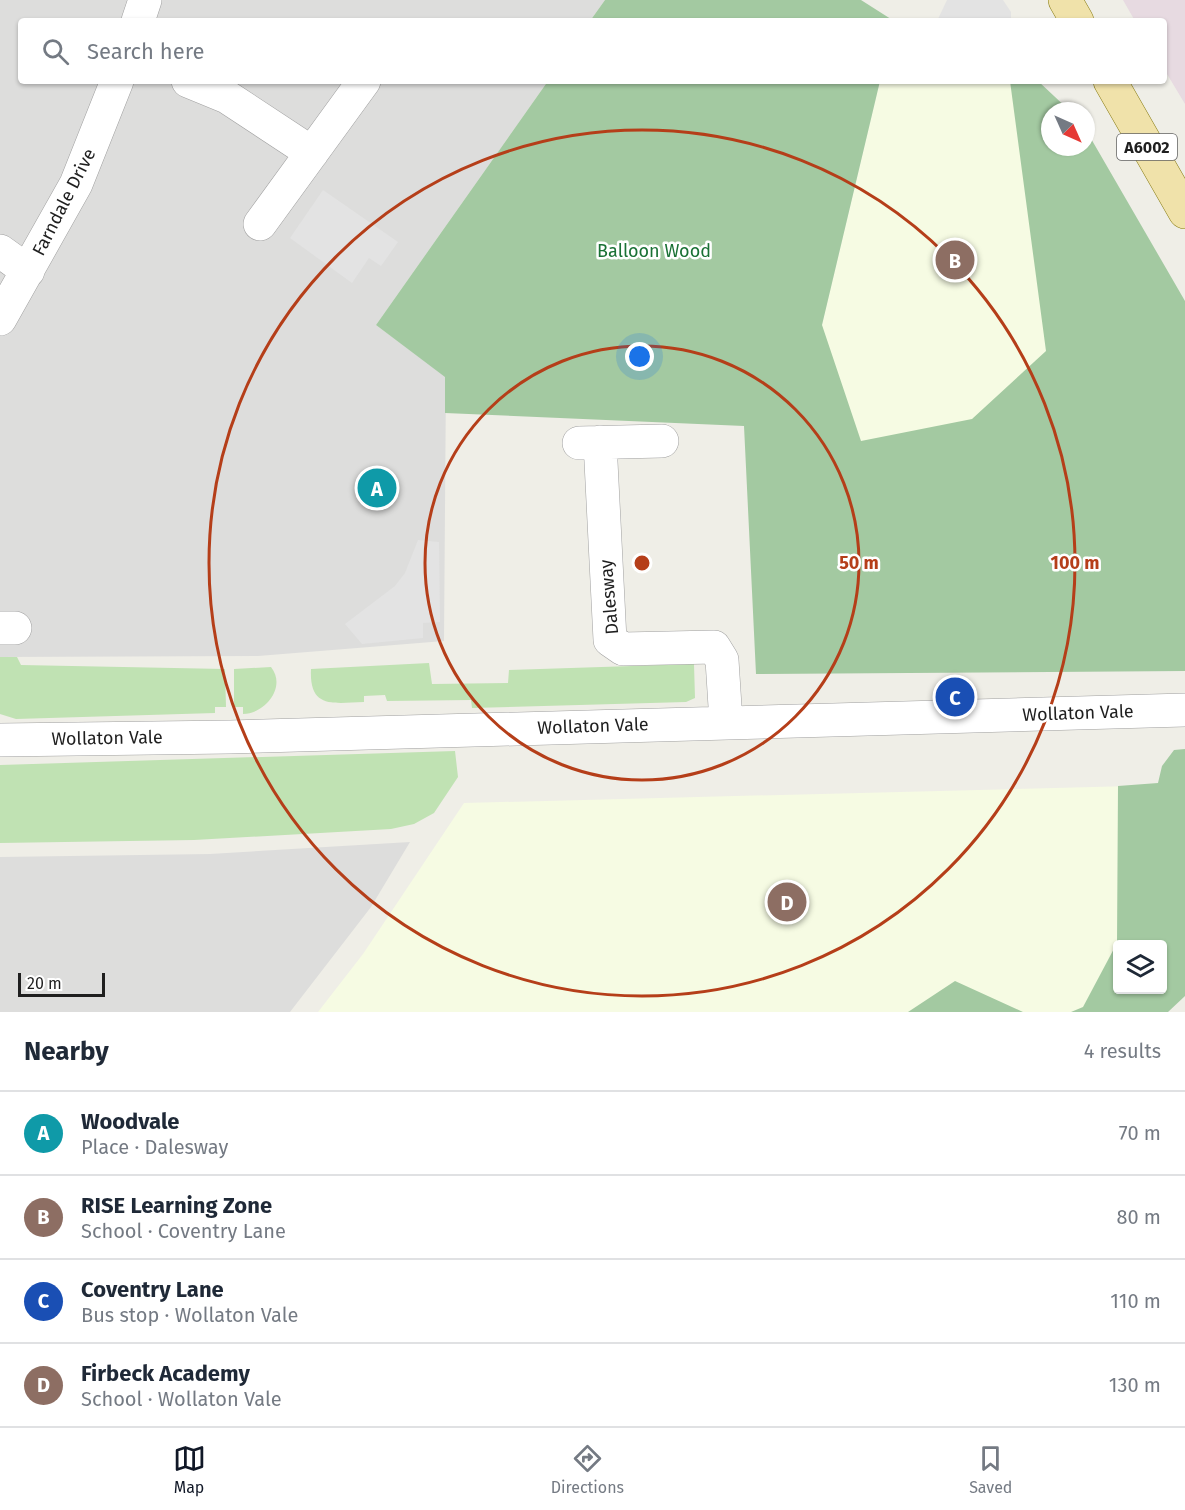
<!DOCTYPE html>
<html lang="en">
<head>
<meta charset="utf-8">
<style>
  :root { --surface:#fff; --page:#f2f2f3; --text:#1f2937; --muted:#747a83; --line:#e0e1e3; --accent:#111827 }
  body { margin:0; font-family:"Fira Sans",sans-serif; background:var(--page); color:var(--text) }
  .controls { position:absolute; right:18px; bottom:18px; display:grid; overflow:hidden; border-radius:6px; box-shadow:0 2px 4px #0004 }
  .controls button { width:54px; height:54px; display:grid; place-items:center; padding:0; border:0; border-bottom:2px solid var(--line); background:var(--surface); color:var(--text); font:30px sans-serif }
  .compass { position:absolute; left:1041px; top:102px; width:54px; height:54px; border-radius:50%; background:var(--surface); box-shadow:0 2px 4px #0004; rotate:135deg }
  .scale { position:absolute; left:18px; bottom:15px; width:87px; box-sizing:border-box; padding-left:6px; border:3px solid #1f1f1f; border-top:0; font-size:16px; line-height:21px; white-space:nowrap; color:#1f1f1f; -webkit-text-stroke:4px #fff; paint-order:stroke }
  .you { position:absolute; left:640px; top:357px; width:21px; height:21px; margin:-15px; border:4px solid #fff; border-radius:50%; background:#1a73e8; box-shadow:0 0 0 9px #1a73e833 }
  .badge { display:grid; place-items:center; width:39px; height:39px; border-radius:50%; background:var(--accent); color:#fff; font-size:20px; font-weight:700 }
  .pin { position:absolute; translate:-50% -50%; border:3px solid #fff; box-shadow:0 2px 6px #0006 }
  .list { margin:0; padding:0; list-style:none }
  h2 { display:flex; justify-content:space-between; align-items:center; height:78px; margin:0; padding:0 24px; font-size:26px }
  h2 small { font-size:20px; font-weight:400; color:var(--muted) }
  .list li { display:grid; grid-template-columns:39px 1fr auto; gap:18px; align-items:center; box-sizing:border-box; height:84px; padding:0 24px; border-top:2px solid var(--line) }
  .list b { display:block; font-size:22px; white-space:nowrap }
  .list p { margin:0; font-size:20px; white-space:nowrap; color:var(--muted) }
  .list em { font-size:20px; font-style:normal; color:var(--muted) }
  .icon { flex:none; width:33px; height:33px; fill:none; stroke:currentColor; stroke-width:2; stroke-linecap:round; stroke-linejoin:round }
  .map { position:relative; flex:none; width:1185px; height:1012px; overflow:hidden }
  .search { position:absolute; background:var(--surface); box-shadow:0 2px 4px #0004; left:18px; right:18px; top:18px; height:66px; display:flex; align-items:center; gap:15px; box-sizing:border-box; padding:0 21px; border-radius:6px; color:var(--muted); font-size:22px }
  .sheet { height:414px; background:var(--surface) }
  nav { display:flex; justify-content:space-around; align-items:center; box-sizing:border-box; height:84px; border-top:2px solid var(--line); background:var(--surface); font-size:16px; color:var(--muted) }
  nav a { display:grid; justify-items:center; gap:3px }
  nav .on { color:var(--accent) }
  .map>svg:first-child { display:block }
  .residential { fill:#dddddc }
  .industrial { fill:#e7dae1 }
  .education { fill:#f6fbe3 }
  .grass { fill:#c0e2b3 }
  .forest { fill:#a3c9a1; fill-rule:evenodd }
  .parking { fill:#e3e3e3 }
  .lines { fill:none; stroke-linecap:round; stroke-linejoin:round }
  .minor-casing { stroke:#a0a0a0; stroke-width:34 }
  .major-casing { stroke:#887c13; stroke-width:34 }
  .minor { stroke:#fff; stroke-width:33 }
  .major { stroke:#f0e2aa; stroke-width:33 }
  .ring { fill:none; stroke:#b53e19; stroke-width:3 }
  .labels { text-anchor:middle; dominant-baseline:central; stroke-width:5; stroke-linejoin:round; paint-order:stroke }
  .shield { fill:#fff; stroke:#626262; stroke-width:1.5 }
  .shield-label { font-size:16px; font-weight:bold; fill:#1f1f1f }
  .street-label { font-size:18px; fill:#1f1f1f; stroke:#fff }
  .park-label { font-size:18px; fill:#1a7135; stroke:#fff }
  .centre { fill:#b53e19; stroke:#fff; stroke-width:3 }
  .ring-label { font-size:18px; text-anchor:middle; font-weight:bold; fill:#b53e19; stroke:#fff; stroke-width:5; stroke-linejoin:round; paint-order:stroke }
</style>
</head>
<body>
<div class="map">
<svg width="1185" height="1012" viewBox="0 0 1185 1012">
  <rect width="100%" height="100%" fill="#efeee7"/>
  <path class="residential" d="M0,0H605L590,21H21V81H548L376,325L446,377L444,641L258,656L0,657Z
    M410,842L371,907L290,1012H0V857L210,854Z"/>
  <path class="industrial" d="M1123,0H1185V104L1164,69V21H1135Z"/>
  <path class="education" d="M880,81H1034L1050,147L1091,435L850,471L822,325Z
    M1132,786L1162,944H1118V990L1140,1012H318L363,954L464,803Z"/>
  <path class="grass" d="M0,657H17L21,665L225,669L226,707H215V713L16,719L0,714Z
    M429,663L432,684L508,683L509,670L694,664L695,698L686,702L472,708L471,700L387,701L385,695L364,696V702C333,703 309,709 311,669Z
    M271,667C287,687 265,714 243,714V707H234V669Z
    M455,751L458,777L434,813L414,824L391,829L194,840L0,843V765Z"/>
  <path class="forest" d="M605,0H861L894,21H590Z
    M548,81H880L822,325L861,441L972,419L1046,351L1010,81H1038L1070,111H1050V147H1086V130L1185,301V671L756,674L744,426L445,413V377L376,325Z
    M1185,749V996L1168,1012H1071L1083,1007L1117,943L1118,786L1158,783L1162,766L1174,750ZM1162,944V990H1118V944Z
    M955,981L1023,1012H908Z"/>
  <path class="parking" d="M947,0H1003L1011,12V21H937Z
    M323,190L398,242L381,266L369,258L352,283L290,238Z
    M418,540L439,542L440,622L423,623V638L362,644L345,624L395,586L405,573Z"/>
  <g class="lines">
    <g class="minor-casing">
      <path id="minor" d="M138,21L145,0
        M188,81L227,97L312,153
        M260,224L364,81
        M0,251L28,271
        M0,319L76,184L117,81
        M600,442L610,640L623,649L714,647L722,660L726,722
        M579,443L662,441
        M0,628H15
        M0,740L230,737L1185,710"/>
    </g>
    <g class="major-casing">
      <path id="major" d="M1065,0L1077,21
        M1110,81L1185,212"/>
    </g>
    <use href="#minor" class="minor"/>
    <use href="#major" class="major"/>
  </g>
  <g class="ring">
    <circle cx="642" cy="563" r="217"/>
    <circle cx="642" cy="563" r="433"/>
  </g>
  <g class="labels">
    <rect class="shield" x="1117" y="134" width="60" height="26" rx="4.5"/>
    <g class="shield-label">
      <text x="1147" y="147">A6002</text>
    </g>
    <g class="street-label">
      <text transform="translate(64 202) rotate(-63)">Farndale Drive</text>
      <text transform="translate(609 597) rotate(-95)">Dalesway</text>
      <text transform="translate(1078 713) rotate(-2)">Wollaton Vale</text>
      <text transform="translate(593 726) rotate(-2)">Wollaton Vale</text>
      <text transform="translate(107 738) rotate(-1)">Wollaton Vale</text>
    </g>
    <g class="park-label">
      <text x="654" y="251">Balloon Wood</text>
    </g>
  </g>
  <circle cx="642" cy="563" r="9" class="centre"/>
  <g class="ring-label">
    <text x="859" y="569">50 m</text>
    <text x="1075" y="569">100 m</text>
  </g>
</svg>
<div class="controls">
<button><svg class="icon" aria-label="layers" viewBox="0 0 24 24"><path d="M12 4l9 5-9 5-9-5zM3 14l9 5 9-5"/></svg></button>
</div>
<svg class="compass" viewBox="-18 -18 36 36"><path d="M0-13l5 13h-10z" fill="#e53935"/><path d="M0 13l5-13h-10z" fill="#747a83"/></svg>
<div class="scale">20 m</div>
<div class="you"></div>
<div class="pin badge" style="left:377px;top:488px;background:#0f9aa8">A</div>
<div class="pin badge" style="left:955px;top:260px;background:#8d6e63">B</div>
<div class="pin badge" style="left:955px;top:697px;background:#1a4fb4">C</div>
<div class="pin badge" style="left:787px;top:902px;background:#8d6e63">D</div>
<div class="search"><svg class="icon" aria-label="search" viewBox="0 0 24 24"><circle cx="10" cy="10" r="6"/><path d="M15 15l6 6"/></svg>Search here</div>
</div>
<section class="sheet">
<h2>Nearby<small>4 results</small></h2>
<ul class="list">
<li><span class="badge" style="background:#0f9aa8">A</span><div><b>Woodvale</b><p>Place · Dalesway</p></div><em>70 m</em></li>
<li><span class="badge" style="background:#8d6e63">B</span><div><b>RISE Learning Zone</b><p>School · Coventry Lane</p></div><em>80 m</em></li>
<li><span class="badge" style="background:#1a4fb4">C</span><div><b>Coventry Lane</b><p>Bus stop · Wollaton Vale</p></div><em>110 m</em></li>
<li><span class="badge" style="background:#8d6e63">D</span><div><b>Firbeck Academy</b><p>School · Wollaton Vale</p></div><em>130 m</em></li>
</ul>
</section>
<nav>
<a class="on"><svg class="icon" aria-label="map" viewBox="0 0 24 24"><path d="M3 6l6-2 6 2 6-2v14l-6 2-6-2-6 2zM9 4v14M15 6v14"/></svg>Map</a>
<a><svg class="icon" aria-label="directions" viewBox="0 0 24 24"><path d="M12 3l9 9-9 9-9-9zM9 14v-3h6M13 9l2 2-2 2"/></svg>Directions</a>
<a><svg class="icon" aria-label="saved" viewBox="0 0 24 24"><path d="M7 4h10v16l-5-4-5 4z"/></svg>Saved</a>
</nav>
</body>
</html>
